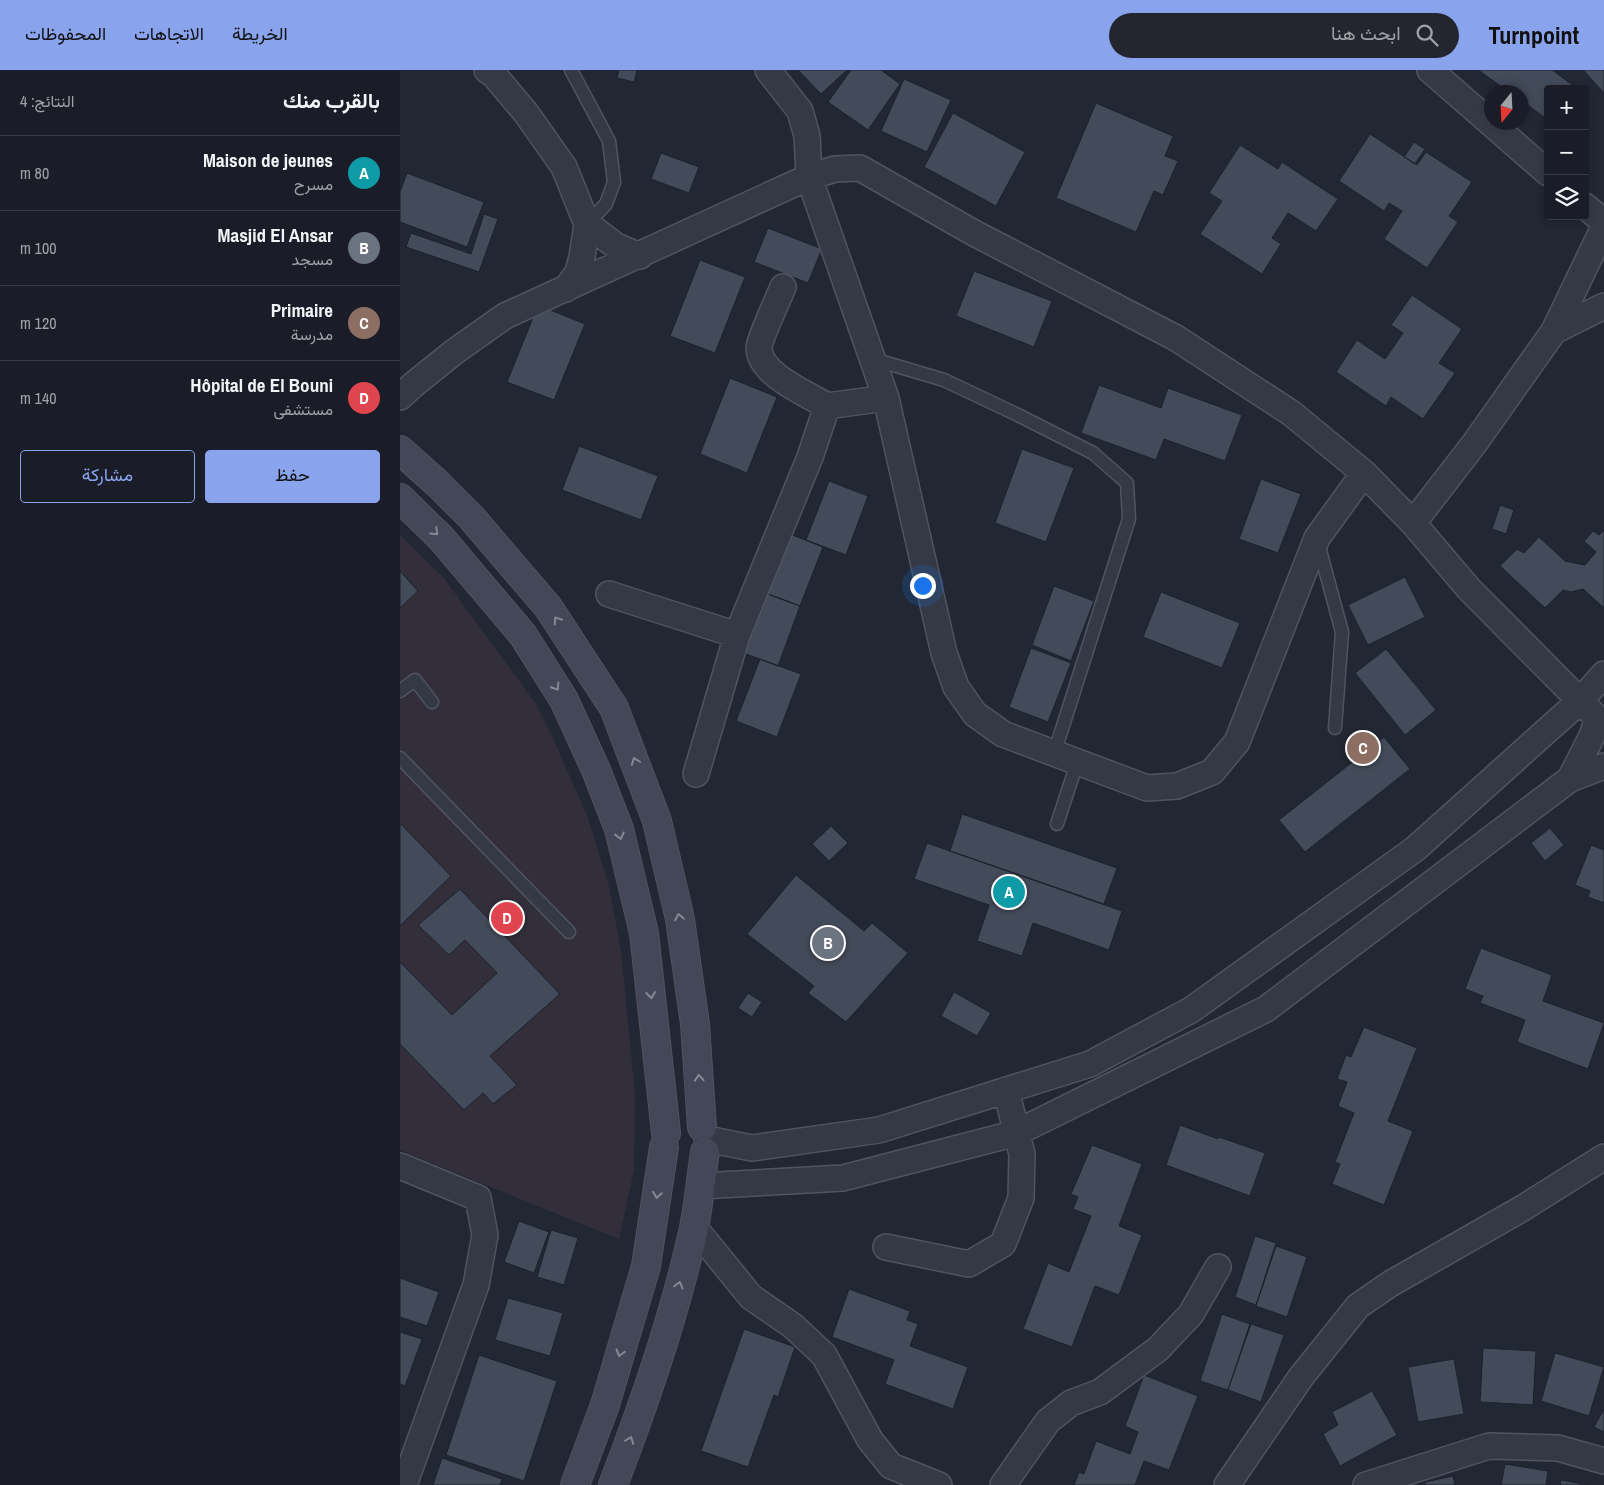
<!DOCTYPE html>
<html lang="ar">
<head>
<meta charset="utf-8">
<style>
  :root { --surface:#1a1d27; --page:#23262f; --text:#f1f3f6; --muted:#9fa2a7; --line:#383b44; --accent:#89a3ed }
  body { margin:0; font-family:"Archivo Narrow",Vazirmatn,sans-serif; background:var(--page); color:var(--text); direction:rtl }
  .controls { position:absolute; right:15px; top:15px; display:grid; overflow:hidden; border-radius:5px; box-shadow:0 2px 8px #0003 }
  .controls button { width:45px; height:45px; display:grid; place-items:center; padding:0; border:0; border-bottom:1px solid var(--line); background:var(--surface); color:var(--text); font:25px sans-serif }
  .compass { position:absolute; left:1084px; top:15px; width:45px; height:45px; border-radius:50%; background:var(--surface); box-shadow:0 2px 8px #0003; rotate:198deg }
  .you { position:absolute; left:522px; top:515px; width:18px; height:18px; margin:-12px; border:4px solid #fff; border-radius:50%; background:#1a73e8; box-shadow:0 0 0 8px #1a73e833 }
  .badge { display:grid; place-items:center; width:32px; height:32px; border-radius:50%; background:var(--accent); color:#fff; font-size:16px; font-weight:700 }
  .pin { position:absolute; translate:-50% -50%; border:2px solid #fff; box-shadow:0 1px 5px #0006 }
  .list { margin:0; padding:0; list-style:none }
  h2 { display:flex; justify-content:space-between; align-items:center; height:65px; margin:0; padding:0 20px; font-size:21px }
  h2 small { font-size:16px; font-weight:400; color:var(--muted) }
  .list li { display:grid; grid-template-columns:32px 1fr auto; gap:15px; align-items:center; box-sizing:border-box; height:75px; padding:0 20px; border-top:1px solid var(--line) }
  .list b { display:block; font-size:19px; white-space:nowrap }
  .list p { margin:0; font-size:16px; white-space:nowrap; color:var(--muted) }
  .list em { font-size:16px; font-style:normal; color:var(--muted) }
  .actions { display:flex; gap:10px; padding:15px 20px }
  .actions a { flex:1; padding:11px 0; border:1px solid var(--accent); border-radius:5px; text-align:center; font-size:18px; color:var(--accent) }
  .actions .main { background:var(--accent); color:#111 }
  .icon { flex:none; width:28px; height:28px; fill:none; stroke:currentColor; stroke-width:2; stroke-linecap:round; stroke-linejoin:round }
  .map { position:relative; flex:none; width:1204px; height:1415px; overflow:hidden; direction:ltr }
  header { display:flex; align-items:center; gap:30px; box-sizing:border-box; height:70px; padding:0 25px; background:var(--accent); color:#111 }
  header strong { font-size:24px }
  nav { display:flex; gap:28px; margin-inline-start:auto; font-size:18px }
  .search { width:350px; height:45px; background:var(--page); display:flex; align-items:center; gap:12px; box-sizing:border-box; padding:0 18px; border-radius:28px; color:var(--muted); font-size:19px }
  main { display:flex }
  aside { flex:1; background:var(--surface) }
  .map>svg:first-child { display:block }
  .medical { fill:#322f3a }
  .building { fill:#434a59; stroke:#1c212c }
  .lines { fill:none; stroke-linecap:round; stroke-linejoin:round }
  .lane-casing { stroke:#4f5460; stroke-width:15 }
  .street-casing { stroke:#4f5460; stroke-width:28 }
  .secondary-casing { stroke:#4f5460; stroke-width:30 }
  .lane { stroke:#353945; stroke-width:12 }
  .street { stroke:#353945; stroke-width:25 }
  .secondary { stroke:#434858; stroke-width:28 }
  .oneway { stroke:#848998 }
</style>
</head>
<body>
<header>
<strong>Turnpoint</strong>
<div class="search"><svg class="icon" aria-label="search" viewBox="0 0 24 24"><circle cx="10" cy="10" r="6"/><path d="M15 15l6 6"/></svg>ابحث هنا</div>
<nav><a>الخريطة</a><a>الاتجاهات</a><a>المحفوظات</a></nav>
</header>
<main>
<div class="map">
<svg width="1204" height="1415" viewBox="0 0 1204 1415">
  <rect width="100%" height="100%" fill="#222734"/>
  <path class="medical" d="M0,465L43,507L136,634L153,668L188,748L209,816L221,881L235,1025L234,1100L219,1169L0,1080Z"/>
  <path class="building" d="M219,0H237L234,12L217,8Z
    M398,0H447L421,24Z
    M451,0H481L500,14L468,60L428,32Z
    M1078,0H1152L1174,16L1172,19H1148V50L1122,31V22H1109Z
    M1183,0H1204V23Z
    M504,9L551,30L527,82L481,61Z
    M696,33L773,66L765,86L778,91L763,125L754,121L736,162L656,128Z
    M553,43L625,82L596,136L524,97Z
    M970,64L1017,95L1026,82L1072,112L1049,146L1058,152L1027,198L984,169L1002,141L989,133L984,141L939,111Z
    M1014,72L1025,79L1015,94L1004,87Z
    M840,75L878,99L882,92L938,129L916,161L888,143L872,168L881,174L862,204L800,164L822,131L809,123Z
    M261,83L299,97L289,123L251,109Z
    M7,103L84,132L67,177L0,152V122Z
    M84,144L98,149L79,202L6,177L11,163L71,184Z
    M368,158L422,179L408,213L354,192Z
    M300,190L345,207L315,283L270,266Z
    M574,201L652,231L634,277L556,246Z
    M1012,225L1062,259L1039,293L1055,303L1023,349L991,327L986,336L936,302L957,270L985,289L1003,263L991,255Z
    M138,235L185,254L154,330L107,312Z
    M330,308L377,327L347,403L300,384Z
    M699,315L761,338L768,318L842,345L825,391L764,369L756,390L681,363Z
    M179,376L258,406L241,450L162,420Z
    M622,379L674,398L646,472L595,453Z
    M861,409L901,424L878,483L839,469Z
    M429,411L468,426L446,485L406,470Z
    M1100,435L1114,440L1106,464L1092,459Z
    M1204,460V538L1183,519L1171,522L1163,520L1145,538L1100,496L1117,479L1124,483L1139,467L1165,491L1185,495L1196,482L1184,471L1193,461L1199,465Z
    M382,461L423,477L400,536L360,521Z
    M0,501L18,521L0,538Z
    M1005,507L1025,547L968,575L948,535Z
    M654,516L694,531L671,591L632,575Z
    M360,521L400,536L378,596L338,581Z
    M761,522L840,553L822,598L743,567Z
    M631,578L671,593L648,652L609,637Z
    M986,579L1036,640L1005,665L955,603Z
    M360,589L401,604L377,667L336,651Z
    M984,667L1010,699L905,782L879,750Z
    M562,744L717,798L704,834L550,781Z
    M0,753L51,806L0,856Z
    M431,756L448,773L429,791L412,774Z
    M1150,758L1164,775L1145,791L1131,773Z
    M527,773L722,841L709,880L633,853L622,886L577,871L589,835L514,809Z
    M1191,775L1204,780V833L1188,827L1190,821L1175,815Z
    M396,805L464,861L472,853L508,883L446,952L408,923L414,916L347,864Z
    M60,819L160,924L90,986L117,1015L93,1034L83,1023L64,1040L0,974V892L52,945L97,903L65,870L49,885L18,855Z
    M1081,878L1152,905L1143,931L1204,953L1188,999L1117,972L1125,950L1080,933L1083,926L1065,919Z
    M554,922L591,943L577,966L541,946Z
    M348,923L362,932L352,947L338,938Z
    M964,957L1017,978L988,1051L1013,1061L984,1135L932,1114L940,1094L935,1092L954,1043L938,1036L947,1012L937,1009L946,985L951,987Z
    M780,1055L818,1069L819,1067L865,1083L850,1126L766,1095Z
    M692,1075L742,1094L719,1156L742,1165L719,1225L695,1216L672,1277L623,1259L648,1193L669,1202L691,1146L673,1139L678,1127L671,1124Z
    M119,1151L149,1162L134,1203L104,1192Z
    M151,1160L178,1168L164,1215L137,1207Z
    M855,1166L876,1173L856,1235L835,1227Z
    M876,1176L907,1187L887,1247L856,1236Z
    M0,1208L39,1222L27,1256L0,1247Z
    M449,1219L510,1241L507,1250L518,1254L510,1276L568,1297L553,1339L485,1314L494,1290L432,1267Z
    M108,1228L163,1243L150,1286L95,1270Z
    M822,1244L850,1254L828,1320L800,1311Z
    M851,1254L884,1265L861,1332L828,1320Z
    M344,1259L395,1277L378,1327L374,1325L348,1397L301,1381Z
    M0,1262L22,1269L5,1316L0,1314Z
    M1083,1278L1136,1281L1133,1335L1080,1332Z
    M1155,1283L1204,1297L1189,1346L1141,1331Z
    M79,1285L157,1311L124,1411L46,1385Z
    M1054,1289L1064,1344L1018,1352L1008,1297Z
    M744,1305L798,1326L769,1400L744,1391L735,1415H674L679,1402L684,1404L696,1371L730,1384L738,1362L725,1356Z
    M972,1321L997,1365L940,1396L923,1364L938,1355L932,1342Z
    M1204,1339V1362L1194,1357Z
    M42,1388L102,1409L100,1415H33Z
    M1105,1394L1148,1401L1146,1415H1101Z
    M1053,1406L1055,1415H1026L1025,1412Z
    M1161,1410L1189,1415H1160Z"/>
  <g class="lines">
    <g class="lane-casing">
      <path id="lane" d="M171,0L209,71L214,112L206,134L187,154
        M473,289L544,310L618,345L693,383L727,413L729,449L654,684
        M918,473L942,562L935,658
        M0,621L15,610L32,632
        M0,688L169,862
        M657,754L677,693"/>
    </g>
    <g class="street-casing">
      <path id="street" d="M87,0L94,5L126,43L164,97L187,154L182,187L178,202L166,219
        M1030,0L1148,103
        M1185,136L1204,152
        M187,154L216,176L240,186
        M383,217C379,227 359,270 359,278C360,305 406,323 427,336
        M1154,261L1204,157
        M0,327L13,315L54,282L105,246L409,107L407,66L400,41L368,0
        M964,403L917,468L837,672L812,702L777,716L747,718L603,664L575,644L556,617L544,583L486,328L409,107L435,99L460,98L574,163L776,268L891,343L964,403L1013,453L1069,519L1204,655
        M1013,453L1074,374L1154,261L1204,236
        M209,524L337,565
        M296,704L337,565L410,387L427,336L486,328
        M1170,709L1204,696
        M307,1069L352,1078L479,1060L690,994L791,940L1015,779L1181,630L1204,604
        M0,1096L78,1128L85,1165L76,1215L4,1415
        M300,1116L443,1108L616,1063L866,939L1170,709L1193,664L1197,649
        M294,1157L351,1227L393,1256L424,1285L470,1370L491,1396L539,1415
        M486,1177L569,1194L603,1174L621,1128L622,1084L606,1020
        M603,1415L648,1351L671,1333L700,1322L758,1279L791,1244L818,1197
        M827,1415L901,1307L958,1236L990,1214L1123,1138L1204,1087
        M966,1415L1089,1376L1158,1378L1204,1391"/>
    </g>
    <g class="secondary-casing">
      <path id="secondary" d="M0,380L38,414L71,447L148,537L214,638L257,751L280,849L295,954L302,1057
        M0,428L41,468L123,565L164,630L196,700L219,759L244,863L266,1063
        M175,1415L205,1335L246,1196L264,1077
        M213,1415C245,1332 275,1245 294,1158C299,1133 301,1107 305,1082"/>
    </g>
    <use href="#lane" class="lane"/>
    <use href="#street" class="street"/>
    <use href="#secondary" class="secondary"/>
  </g>
  <defs><path id="oneway-chevron" d="M-2-3.5L2.5 0L-2 3.5" fill="none" stroke-width="1.6" stroke-linecap="round" stroke-linejoin="round" transform="scale(1.25)"/></defs>
  <g class="oneway">
    <use href="#oneway-chevron" transform="translate(35 462) rotate(44)"/>
    <use href="#oneway-chevron" transform="translate(157 550) rotate(-123)"/>
    <use href="#oneway-chevron" transform="translate(156 617) rotate(58)"/>
    <use href="#oneway-chevron" transform="translate(235 691) rotate(-111)"/>
    <use href="#oneway-chevron" transform="translate(220 766) rotate(76)"/>
    <use href="#oneway-chevron" transform="translate(279 847) rotate(-101)"/>
    <use href="#oneway-chevron" transform="translate(251 925) rotate(84)"/>
    <use href="#oneway-chevron" transform="translate(299 1008) rotate(-94)"/>
    <use href="#oneway-chevron" transform="translate(257 1125) rotate(99)"/>
    <use href="#oneway-chevron" transform="translate(279 1215) rotate(-75)"/>
    <use href="#oneway-chevron" transform="translate(220 1283) rotate(106)"/>
    <use href="#oneway-chevron" transform="translate(230 1370) rotate(-69)"/>
  </g>
</svg>
<div class="controls">
<button>+</button>
<button>−</button>
<button><svg class="icon" aria-label="layers" viewBox="0 0 24 24"><path d="M12 4l9 5-9 5-9-5zM3 14l9 5 9-5"/></svg></button>
</div>
<svg class="compass" viewBox="-18 -18 36 36"><path d="M0-13l5 13h-10z" fill="#e53935"/><path d="M0 13l5-13h-10z" fill="#9fa2a7"/></svg>
<div class="you"></div>
<div class="pin badge" style="left:609px;top:822px;background:#0f9aa8">A</div>
<div class="pin badge" style="left:428px;top:873px;background:#6b7280">B</div>
<div class="pin badge" style="left:963px;top:678px;background:#8d6e63">C</div>
<div class="pin badge" style="left:107px;top:848px;background:#e0444e">D</div>
</div>
<aside>
<h2>بالقرب منك<small>النتائج: 4</small></h2>
<ul class="list">
<li><span class="badge" style="background:#0f9aa8">A</span><div><b>Maison de jeunes</b><p>مسرح</p></div><em>80 m</em></li>
<li><span class="badge" style="background:#6b7280">B</span><div><b>Masjid El Ansar</b><p>مسجد</p></div><em>100 m</em></li>
<li><span class="badge" style="background:#8d6e63">C</span><div><b>Primaire</b><p>مدرسة</p></div><em>120 m</em></li>
<li><span class="badge" style="background:#e0444e">D</span><div><b>Hôpital de El Bouni</b><p>مستشفى</p></div><em>140 m</em></li>
</ul>
<div class="actions"><a class="main">حفظ</a><a>مشاركة</a></div>
</aside>
</main>
</body>
</html>
